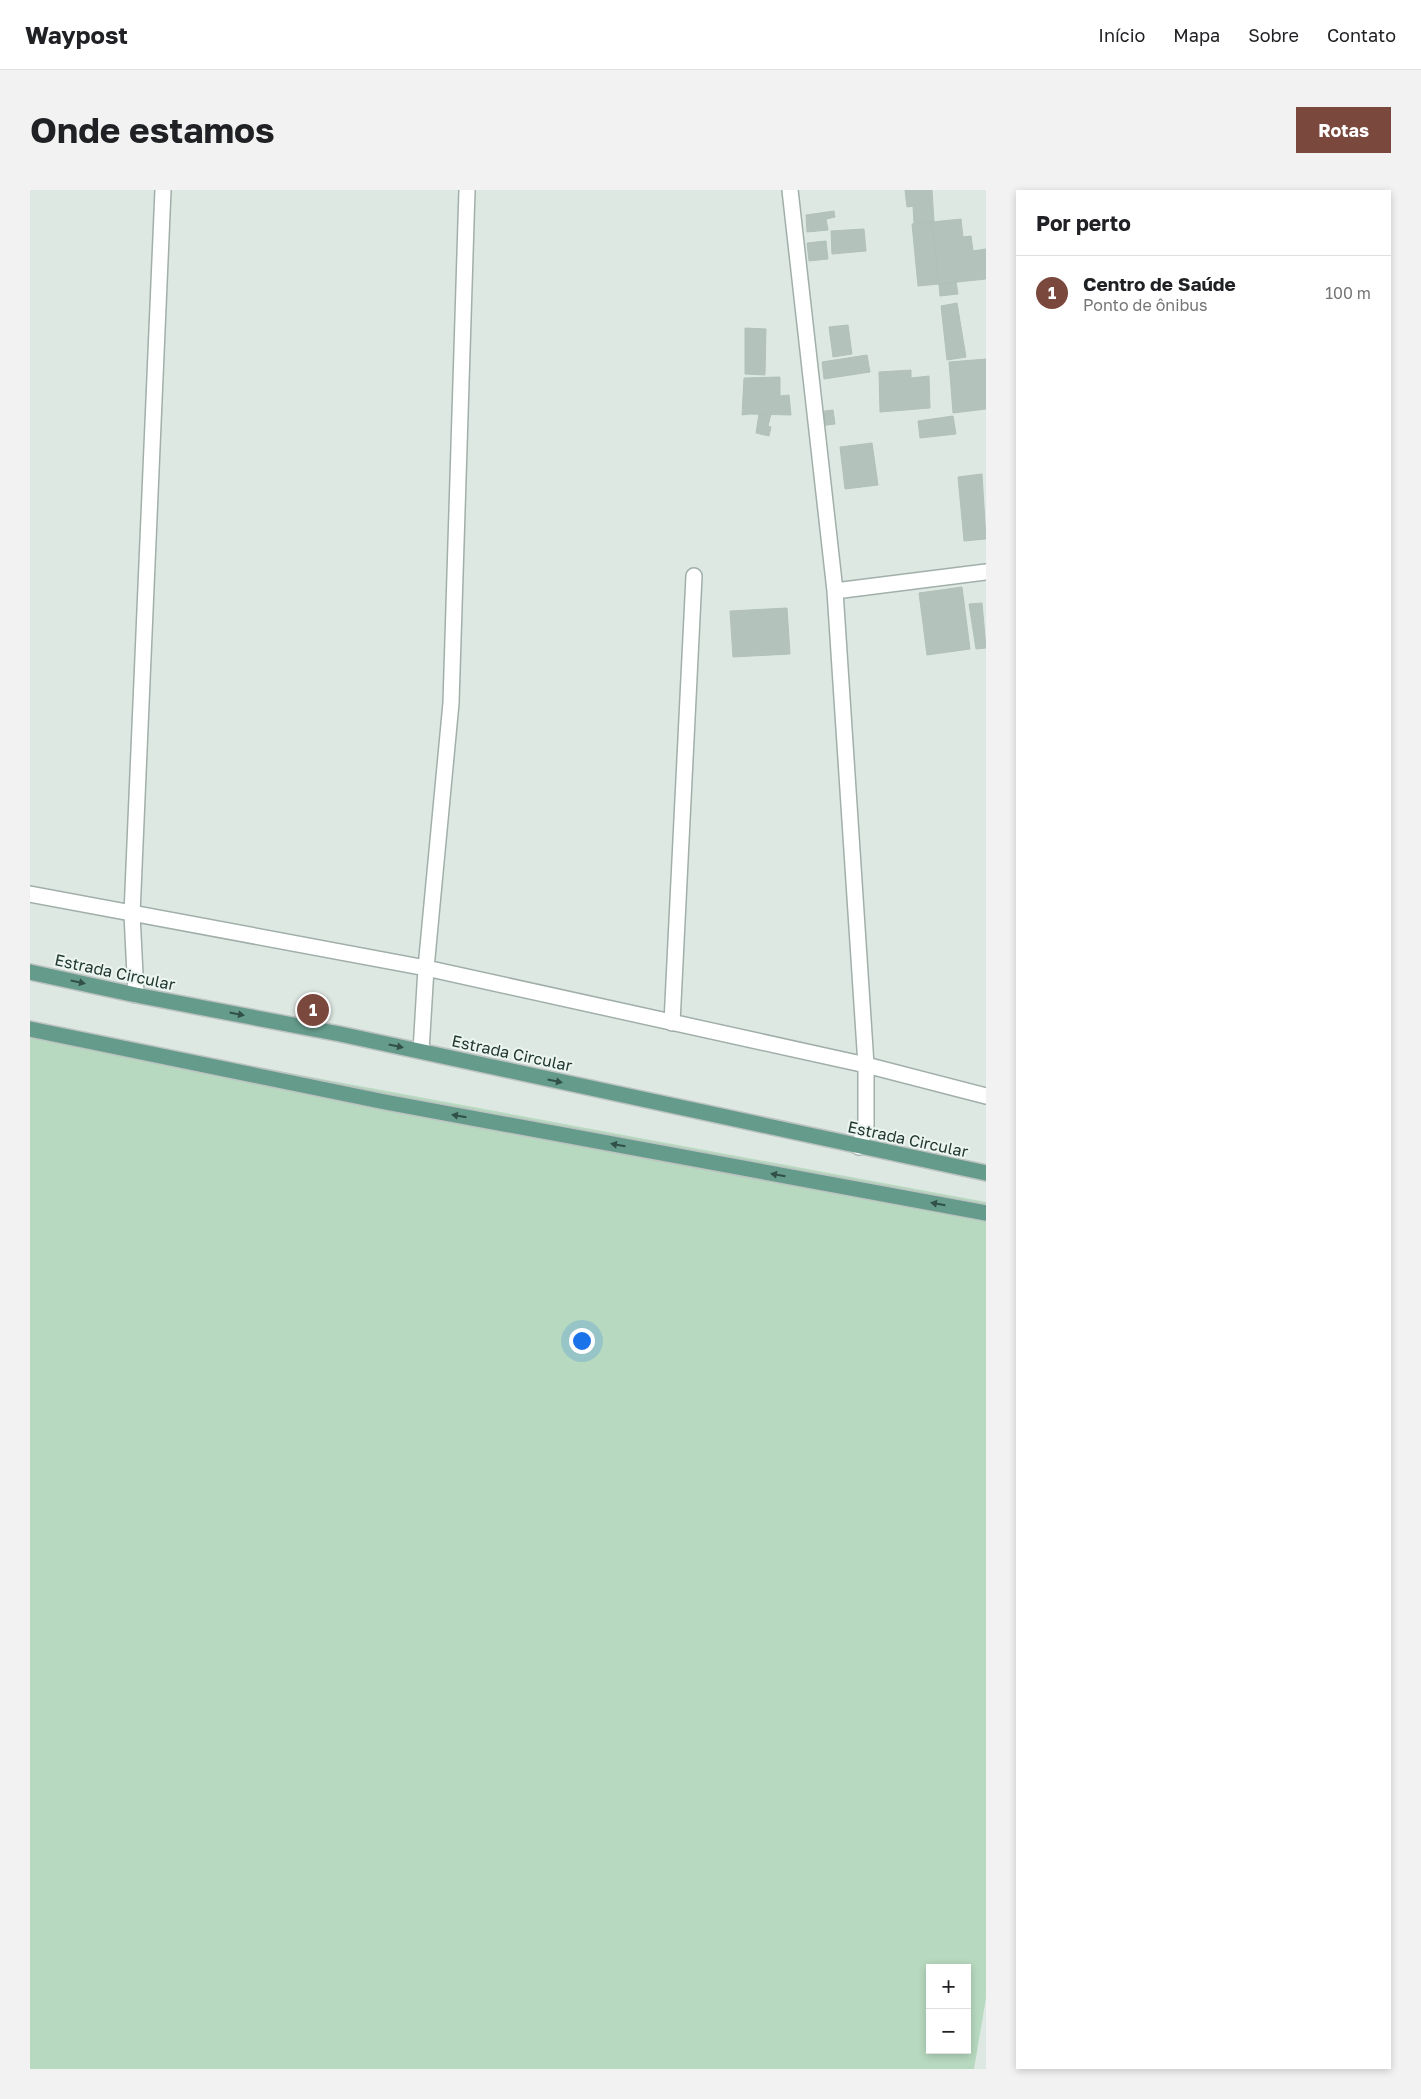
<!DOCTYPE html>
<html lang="pt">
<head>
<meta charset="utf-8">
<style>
  :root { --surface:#fff; --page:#f2f2f2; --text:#202124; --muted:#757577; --line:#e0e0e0; --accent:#7a483d }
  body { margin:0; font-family:"Golos Text",sans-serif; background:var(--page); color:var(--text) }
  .controls { position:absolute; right:15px; bottom:15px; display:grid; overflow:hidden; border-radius:0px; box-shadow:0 2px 8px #0003 }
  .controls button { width:45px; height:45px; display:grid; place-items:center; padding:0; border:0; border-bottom:1px solid var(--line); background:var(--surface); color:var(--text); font:25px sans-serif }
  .you { position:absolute; left:551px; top:1150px; width:18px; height:18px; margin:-12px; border:4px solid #fff; border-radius:50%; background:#1a73e8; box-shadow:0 0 0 8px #1a73e833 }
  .badge { display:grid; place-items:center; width:32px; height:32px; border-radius:50%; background:var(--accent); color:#fff; font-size:16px; font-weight:700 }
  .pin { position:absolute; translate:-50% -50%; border:2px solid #fff; box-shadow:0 1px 5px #0006 }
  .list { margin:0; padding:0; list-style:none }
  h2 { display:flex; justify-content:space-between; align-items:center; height:65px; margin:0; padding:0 20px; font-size:21px }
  h2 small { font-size:16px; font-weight:400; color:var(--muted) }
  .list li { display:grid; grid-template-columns:32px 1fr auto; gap:15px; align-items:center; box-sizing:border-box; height:75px; padding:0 20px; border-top:1px solid var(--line) }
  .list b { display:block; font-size:19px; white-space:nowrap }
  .list p { margin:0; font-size:16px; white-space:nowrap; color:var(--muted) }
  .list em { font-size:16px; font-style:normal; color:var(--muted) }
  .map { position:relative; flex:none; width:956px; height:1879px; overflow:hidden; border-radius:0px }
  header { display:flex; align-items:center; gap:30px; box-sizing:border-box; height:70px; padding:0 25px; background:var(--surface); border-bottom:1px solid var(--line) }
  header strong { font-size:24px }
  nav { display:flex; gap:28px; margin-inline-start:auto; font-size:18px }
  .intro { display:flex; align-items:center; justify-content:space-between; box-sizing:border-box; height:120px; padding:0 30px }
  h1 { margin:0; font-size:35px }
  .button { padding:12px 22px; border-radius:0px; background:var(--accent); color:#fff; font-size:18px; font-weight:700 }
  main { display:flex; gap:30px; padding:0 30px }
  aside { flex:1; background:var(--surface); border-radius:0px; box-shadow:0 2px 8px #0003 }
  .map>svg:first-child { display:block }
  .green { fill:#b7d9bf; fill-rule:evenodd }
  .building { fill:#b3c3bc; stroke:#b1c1ba }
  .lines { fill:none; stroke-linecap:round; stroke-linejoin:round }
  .street-casing { stroke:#a1afaa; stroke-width:18 }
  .primary-casing { stroke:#bcc3c1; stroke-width:18 }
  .street { stroke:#fff; stroke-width:15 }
  .primary { stroke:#659b8b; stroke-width:15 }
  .oneway { fill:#315047 }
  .labels { text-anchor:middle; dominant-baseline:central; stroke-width:4; stroke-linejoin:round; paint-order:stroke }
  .street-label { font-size:16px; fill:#203730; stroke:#edf5f1 }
</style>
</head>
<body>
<header>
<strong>Waypost</strong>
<nav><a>Início</a><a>Mapa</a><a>Sobre</a><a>Contato</a></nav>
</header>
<div class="intro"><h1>Onde estamos</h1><a class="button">Rotas</a></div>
<main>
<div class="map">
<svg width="956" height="1879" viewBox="0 0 956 1879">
  <rect width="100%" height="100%" fill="#dee8e3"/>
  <path class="green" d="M0,835L956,1012V1808L944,1879H0ZM900,1778H937V1860H900Z"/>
  <path class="building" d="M875,0H902L904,32L884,33L883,16L877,17Z
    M804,21L805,27L796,29L798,40L777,42L776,25Z
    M931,29L933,47L941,46L943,61L956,59V89L909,94L902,32Z
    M902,31L909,94L888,96L882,34Z
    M834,39L836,61L802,64L801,41Z
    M796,51L798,69L779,71L777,53Z
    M926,92L928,104L910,106L909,94Z
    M927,113L936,167L917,170L911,116Z
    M818,135L822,164L803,167L799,137Z
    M715,138L736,139L735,185L715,184Z
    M837,165L840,182L794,189L792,172Z
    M956,169V219L923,223L919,172Z
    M881,180V188L899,186L900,218L850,222L849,182Z
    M750,187V206L759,205L761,225L720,224L712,225L714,188Z
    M803,220L805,234L789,236L787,222Z
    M729,224H741L738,236L741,237L739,246L726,243Z
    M923,226L926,244L890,248L888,231Z
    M842,253L848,295L815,299L810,257Z
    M952,284L956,349L934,351L928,287Z
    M932,397L940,459L897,465L889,403Z
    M952,413L956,458L946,459L939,414Z
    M757,418L760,464L703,467L700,421Z"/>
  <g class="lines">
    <g class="street-casing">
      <path id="street" d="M760,0L805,401L836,875V935L829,957
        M805,401L956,382
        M0,704L396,778L836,875L956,906
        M106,805L102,724L133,0
        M642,833L664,386
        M391,861L396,778L421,513L437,0"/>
    </g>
    <g class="primary-casing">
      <path id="primary" d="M0,782L106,805L310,844L956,983
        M0,839L355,912L956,1023"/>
    </g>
    <use href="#street" class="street"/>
    <use href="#primary" class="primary"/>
  </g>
  <defs><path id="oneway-solid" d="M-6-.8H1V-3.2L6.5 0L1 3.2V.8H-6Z" transform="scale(1.25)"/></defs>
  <g class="oneway">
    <use href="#oneway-solid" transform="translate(48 792) rotate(12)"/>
    <use href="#oneway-solid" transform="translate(207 824) rotate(11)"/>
    <use href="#oneway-solid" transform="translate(366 856) rotate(12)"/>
    <use href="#oneway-solid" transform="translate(525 891) rotate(12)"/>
    <use href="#oneway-solid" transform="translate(429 926) rotate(-170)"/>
    <use href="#oneway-solid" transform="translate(588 955) rotate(-170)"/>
    <use href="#oneway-solid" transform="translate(748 985) rotate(-170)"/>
    <use href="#oneway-solid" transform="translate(908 1014) rotate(-170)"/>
  </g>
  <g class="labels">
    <g class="street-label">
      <text transform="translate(85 782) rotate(12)">Estrada Circular</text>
      <text transform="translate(482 863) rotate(12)">Estrada Circular</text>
      <text transform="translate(878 949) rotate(12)">Estrada Circular</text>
    </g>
  </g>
</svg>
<div class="controls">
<button>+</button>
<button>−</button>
</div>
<div class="you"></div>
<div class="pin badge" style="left:283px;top:820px">1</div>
</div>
<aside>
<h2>Por perto<small></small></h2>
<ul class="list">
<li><span class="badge">1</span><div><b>Centro de Saúde</b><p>Ponto de ônibus</p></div><em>100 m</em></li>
</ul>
</aside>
</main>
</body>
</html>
